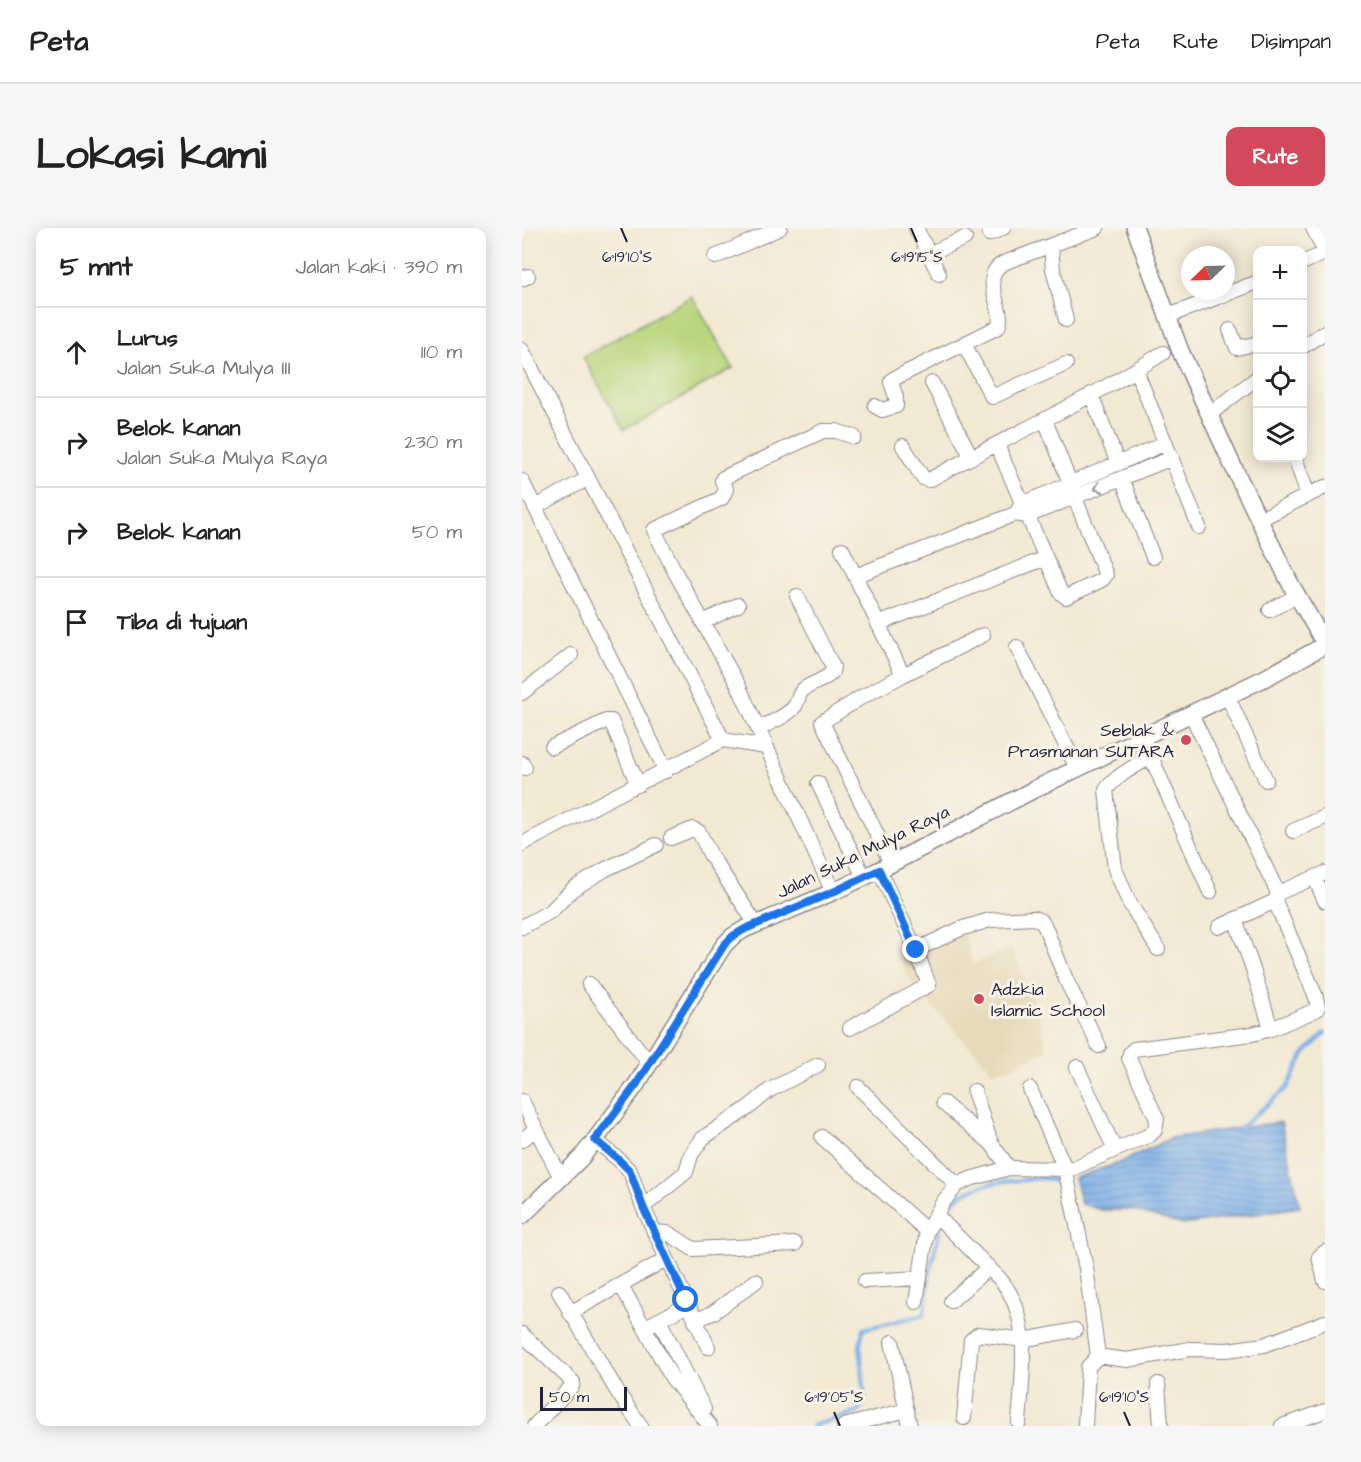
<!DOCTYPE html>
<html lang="id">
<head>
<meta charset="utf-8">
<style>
  :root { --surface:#fff; --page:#f6f6f6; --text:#222; --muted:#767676; --line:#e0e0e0; --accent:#d1495b }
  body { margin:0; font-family:"Architects Daughter",sans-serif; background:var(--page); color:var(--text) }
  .controls { position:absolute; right:18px; top:18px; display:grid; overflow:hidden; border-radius:12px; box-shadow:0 3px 15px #0003 }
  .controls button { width:54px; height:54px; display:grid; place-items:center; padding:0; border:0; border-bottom:2px solid var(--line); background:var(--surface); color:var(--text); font:30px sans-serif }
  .compass { position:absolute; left:659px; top:18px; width:54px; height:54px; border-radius:50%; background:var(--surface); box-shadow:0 3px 15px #0003; rotate:247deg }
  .scale { position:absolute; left:18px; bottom:15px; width:87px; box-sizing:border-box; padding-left:6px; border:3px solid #22223b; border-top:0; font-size:16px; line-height:21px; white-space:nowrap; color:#22223b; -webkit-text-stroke:4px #f7f3e8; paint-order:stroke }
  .stop { position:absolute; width:18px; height:18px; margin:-14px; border:4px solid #1a73e8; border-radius:50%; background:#fff }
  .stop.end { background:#1a73e8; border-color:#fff; box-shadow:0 2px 6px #0008 }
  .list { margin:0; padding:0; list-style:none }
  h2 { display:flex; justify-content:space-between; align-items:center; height:78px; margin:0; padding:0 24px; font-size:26px }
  h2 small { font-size:20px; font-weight:400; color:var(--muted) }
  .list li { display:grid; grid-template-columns:39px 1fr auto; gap:18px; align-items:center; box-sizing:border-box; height:90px; padding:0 24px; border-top:2px solid var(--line) }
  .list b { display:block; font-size:22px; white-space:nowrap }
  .list p { margin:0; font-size:20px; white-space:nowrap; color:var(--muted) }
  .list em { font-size:20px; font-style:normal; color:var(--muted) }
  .icon { flex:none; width:33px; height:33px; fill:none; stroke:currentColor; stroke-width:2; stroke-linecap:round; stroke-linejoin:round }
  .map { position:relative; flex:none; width:803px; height:1198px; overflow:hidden; border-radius:12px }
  header { display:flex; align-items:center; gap:36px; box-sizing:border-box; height:84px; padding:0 30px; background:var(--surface); border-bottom:2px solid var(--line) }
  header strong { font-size:28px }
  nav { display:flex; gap:33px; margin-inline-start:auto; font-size:21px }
  .intro { display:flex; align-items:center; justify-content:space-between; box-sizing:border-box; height:144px; padding:0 36px }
  h1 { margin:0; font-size:42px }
  .button { padding:15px 27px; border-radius:12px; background:var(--accent); color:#fff; font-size:21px; font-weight:700 }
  main { display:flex; gap:36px; padding:0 36px }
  aside { flex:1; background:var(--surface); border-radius:12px; box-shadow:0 3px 15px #0003 }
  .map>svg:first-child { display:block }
  .built { fill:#e7daba }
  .garden { fill:#b9d67d; stroke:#6e7c5c; stroke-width:1.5 }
  .water { fill:url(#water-rules); stroke:#4f6892; stroke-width:1.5 }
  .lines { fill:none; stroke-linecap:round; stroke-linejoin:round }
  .stream { stroke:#7cafe9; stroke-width:4 }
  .minor-casing { stroke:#8a8687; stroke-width:16 }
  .tertiary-casing { stroke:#8a8687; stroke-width:19 }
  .minor { stroke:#fff; stroke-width:14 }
  .tertiary { stroke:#fff; stroke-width:16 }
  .oneway { stroke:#9c9ca7 }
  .route { stroke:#1a73e8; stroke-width:8 }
  .ticks { fill:none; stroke:#22223b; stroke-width:2 }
  .poi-dot { fill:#d1495b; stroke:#f7f3e8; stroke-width:2 }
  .labels { text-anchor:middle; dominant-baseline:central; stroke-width:6; stroke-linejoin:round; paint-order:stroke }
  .poi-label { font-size:18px; fill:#22223b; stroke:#f7f3e8; text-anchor:end }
  .street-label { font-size:18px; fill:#22223b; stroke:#f7f3e8 }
  .ticks-label { font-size:15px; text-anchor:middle; fill:#22223b; stroke:#f7f3e8; stroke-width:6; stroke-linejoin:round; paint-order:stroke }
</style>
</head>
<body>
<header>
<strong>Peta</strong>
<nav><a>Peta</a><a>Rute</a><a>Disimpan</a></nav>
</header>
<div class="intro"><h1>Lokasi kami</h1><a class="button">Rute</a></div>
<main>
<aside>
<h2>5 mnt<small>Jalan kaki · 390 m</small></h2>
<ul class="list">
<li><svg class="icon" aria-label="ahead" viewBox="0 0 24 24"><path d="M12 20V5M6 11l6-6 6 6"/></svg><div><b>Lurus</b><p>Jalan Suka Mulya III</p></div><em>110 m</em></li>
<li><svg class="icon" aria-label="right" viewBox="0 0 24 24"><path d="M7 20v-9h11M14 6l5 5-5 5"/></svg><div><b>Belok kanan</b><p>Jalan Suka Mulya Raya</p></div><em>230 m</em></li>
<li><svg class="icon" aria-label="right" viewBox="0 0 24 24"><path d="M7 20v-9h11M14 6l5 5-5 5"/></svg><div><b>Belok kanan</b></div><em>50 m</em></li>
<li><svg class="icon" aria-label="arrive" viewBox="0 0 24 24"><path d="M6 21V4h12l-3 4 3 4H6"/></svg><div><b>Tiba di tujuan</b></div></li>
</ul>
</aside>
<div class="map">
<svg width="803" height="1198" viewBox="0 0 803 1198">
  <defs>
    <pattern id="water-rules" width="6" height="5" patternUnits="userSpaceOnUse" patternTransform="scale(1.5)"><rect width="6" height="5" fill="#7cafe9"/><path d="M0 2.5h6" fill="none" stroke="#658ebe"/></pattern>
  </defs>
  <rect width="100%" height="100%" fill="#f7f3e8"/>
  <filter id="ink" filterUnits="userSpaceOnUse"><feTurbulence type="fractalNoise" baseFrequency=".0167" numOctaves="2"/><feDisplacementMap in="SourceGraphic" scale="12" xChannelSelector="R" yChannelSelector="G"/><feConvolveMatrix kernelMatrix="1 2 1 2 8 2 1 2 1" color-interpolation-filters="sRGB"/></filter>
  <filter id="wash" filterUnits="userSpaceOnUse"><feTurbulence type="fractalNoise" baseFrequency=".008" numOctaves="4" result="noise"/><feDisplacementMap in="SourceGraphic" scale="24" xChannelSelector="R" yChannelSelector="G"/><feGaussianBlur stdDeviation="1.35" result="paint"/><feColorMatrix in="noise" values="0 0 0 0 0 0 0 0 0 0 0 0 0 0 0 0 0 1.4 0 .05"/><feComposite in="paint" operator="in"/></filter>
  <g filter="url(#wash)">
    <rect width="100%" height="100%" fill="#f2e9d3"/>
    <path class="built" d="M441,704L451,736L490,720L516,785L525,822L493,838L471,844L392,758L377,732Z"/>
    <path class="garden" d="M170,68L211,140L102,202L61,129Z"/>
    <path class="water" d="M759,894L778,979L661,997L609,982H580L559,976L552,950L599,934L649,910Z"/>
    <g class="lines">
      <path class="stream" d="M718,900L765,860L782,826L803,805
        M422,990C433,957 474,953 503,952C510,951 520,949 527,951C533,952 538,958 543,962
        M290,1198L336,1184L343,1172L338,1117L341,1101L402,1087L410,1034L419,997"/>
    </g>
  </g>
  <g filter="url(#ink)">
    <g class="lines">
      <g class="minor-casing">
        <path id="minor" d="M394,0L417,46
          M791,0L803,24
          M467,6L481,0
          M529,18L531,41L544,92
          M406,26L443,10
          M193,29L258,0
          M780,35L803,25
          M0,51L6,48
          M646,88L736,54
          M708,102L715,120L736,115
          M442,116L470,169L544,136
          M780,119L803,104
          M0,122L201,512
          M614,142L677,299
          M410,155L449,228
          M569,166L596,236
          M353,178L360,182L374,178V169L369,154L371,151L476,99C486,82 453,47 484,34L575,0
          M688,186L736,149
          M523,192L548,255
          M475,217L539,365L544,369L580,352L584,347L553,270
          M381,218L401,250L407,252C484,209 566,173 641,125
          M773,230L786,267
          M600,251L631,329
          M0,253L144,543
          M13,279L65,251
          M496,282L500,276L644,215
          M736,292L803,259
          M320,321L381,447
          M333,348L493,286L505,288L650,230
          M748,382L775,368
          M181,394L216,377
          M356,396L524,330
          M495,419L555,540
          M0,465L49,427
          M705,467L744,552
          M669,486L756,665
          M236,501C248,494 265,489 273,478C277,472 276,465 282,461C291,454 303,453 310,444L311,439L275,368
          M620,508L688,664
          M201,512L244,519
          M30,519L84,493H89L116,557
          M630,528C614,538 594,547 584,562L593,641L607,674L636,721
          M0,535L3,540
          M296,555L342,649
          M771,603L803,589
          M149,610L171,601L177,604L189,628L234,696
          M0,616L201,512
          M369,635L300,494L338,470L381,447L461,407
          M793,650L803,673
          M311,664L216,457L153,344L132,302L200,270L204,261L200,253L201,250L301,203H314L332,209
          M756,665L803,645
          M713,691L731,741L749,801
          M0,699L29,683L51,661L82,642L134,617
          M697,699L753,673
          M394,722L438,701L468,692L512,690L519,693L523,699L545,754L577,818
          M67,756L127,835
          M328,800L407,757L394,722L357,642
          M555,839L593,922
          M336,859L435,957
          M508,861L543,940L564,1040L576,1128
          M452,863L469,915
          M0,873L38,948
          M421,875L469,915L487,940
          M300,909L405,1003
          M0,912L14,901
          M73,912L96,931L108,943L121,979L186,1119
          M121,979L164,944L169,927L181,910L226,880L248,862L296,837
          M414,987L478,1051C511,1089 500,1148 497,1195
          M132,1004L146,1005L171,1021L273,1016
          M803,1024L797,1029L803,1053
          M343,1053L398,1050
          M99,1057L150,1150L188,1198
          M37,1064L96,1165L119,1198
          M429,1073L467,1039
          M394,1074L405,1003L421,974L435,957L448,951L487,940L549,941L628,907L633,902L635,891L607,830L608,825L612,821L730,806L749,801L794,782L796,779L794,769L753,673L756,665
          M48,1085L139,1034
          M137,1092L182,1181
          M173,1093L192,1084L234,1053
          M129,1096L160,1080
          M0,1106L51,1154L50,1158L12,1198
          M370,1114L388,1198
          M636,1156L639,1198
          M442,1190L449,1112L457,1106L501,1112L553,1102
          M322,1198L385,1182
          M563,1198L566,1139L576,1128L605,1132L668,1121L705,1122L742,1117L803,1094
          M760,1198L803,1183"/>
      </g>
      <g class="tertiary-casing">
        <path id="tertiary" d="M613,0L658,122L709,234L768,355L803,416
          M0,988L59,930L73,912L114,857L202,717L211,708L223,701L311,664L357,642L511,562L745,449L803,417"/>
      </g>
      <use href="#minor" class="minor"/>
      <use href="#tertiary" class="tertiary"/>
    </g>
    <defs><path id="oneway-chevron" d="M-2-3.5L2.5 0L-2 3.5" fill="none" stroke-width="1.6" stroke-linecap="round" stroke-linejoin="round" transform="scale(1.5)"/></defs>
    <use class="oneway" href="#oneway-chevron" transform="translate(576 260) rotate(158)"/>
  </g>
  <g class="lines" filter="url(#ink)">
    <path class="route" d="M164,1072L121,979L108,943L96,931L73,912L114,857L202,717L211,708L223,701L311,664L357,642L394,722"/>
  </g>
  <path class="ticks" d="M99,0L105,14M389,0L395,14M312,1184L318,1198M602,1184L608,1198"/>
  <g class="poi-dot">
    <circle cx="664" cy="512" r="6"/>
    <circle cx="457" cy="771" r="6"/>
  </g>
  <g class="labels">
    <g class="poi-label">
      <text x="652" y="502">Seblak &amp;<tspan x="652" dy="21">Prasmanan SUTARA</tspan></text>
      <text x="469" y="761" text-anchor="start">Adzkia<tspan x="469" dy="21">Islamic School</tspan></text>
    </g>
    <g class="street-label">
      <text transform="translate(341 624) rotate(-26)">Jalan Suka Mulya Raya</text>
    </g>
  </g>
  <g class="ticks-label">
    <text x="105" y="34">6°19'10"S</text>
    <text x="395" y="34">6°19'15"S</text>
    <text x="312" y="1174">6°19'05"S</text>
    <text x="602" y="1174">6°19'10"S</text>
  </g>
</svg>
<div class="controls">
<button>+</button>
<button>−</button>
<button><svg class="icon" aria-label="locate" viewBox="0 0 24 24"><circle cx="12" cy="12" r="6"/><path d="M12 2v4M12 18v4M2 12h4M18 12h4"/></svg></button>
<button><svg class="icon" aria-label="layers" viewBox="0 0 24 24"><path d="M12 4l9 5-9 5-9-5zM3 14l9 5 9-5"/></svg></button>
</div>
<svg class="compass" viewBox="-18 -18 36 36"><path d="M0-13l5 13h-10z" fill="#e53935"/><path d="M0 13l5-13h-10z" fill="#767676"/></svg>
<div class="scale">50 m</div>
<div class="stop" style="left:164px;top:1072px"></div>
<div class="stop end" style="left:394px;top:722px"></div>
</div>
</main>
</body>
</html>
